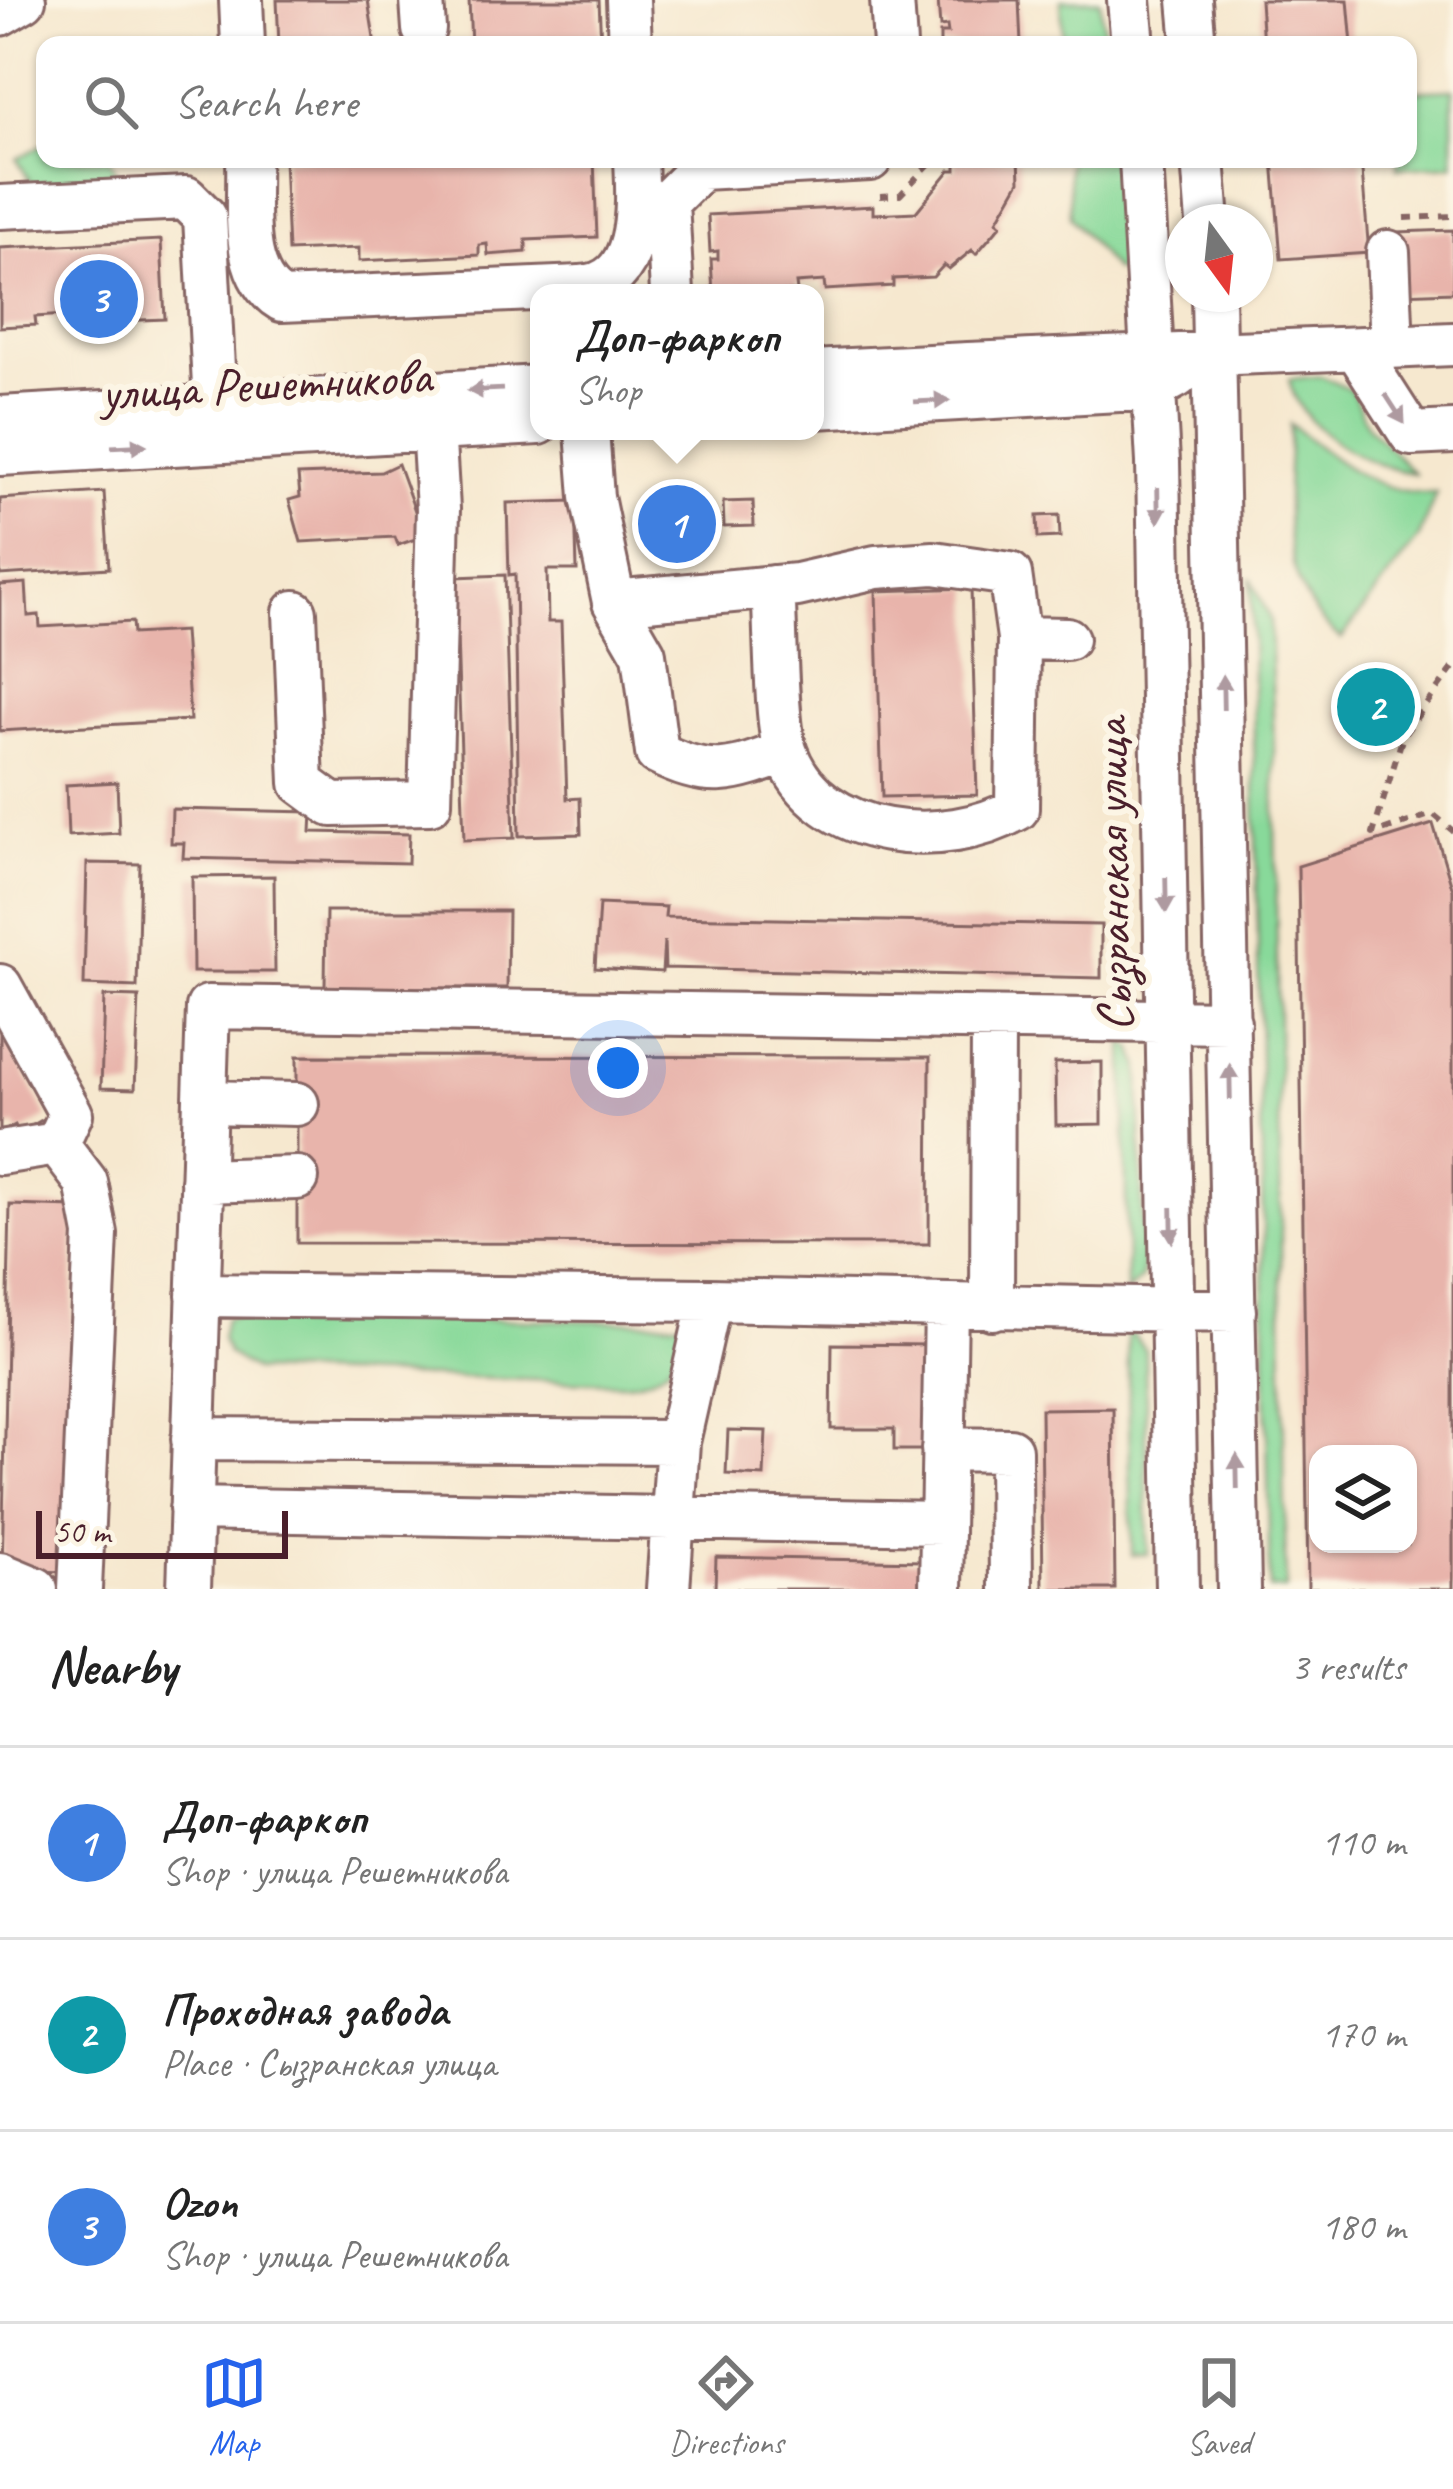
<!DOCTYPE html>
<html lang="en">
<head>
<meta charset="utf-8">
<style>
  :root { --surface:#fff; --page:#f2f2f2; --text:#222; --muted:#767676; --line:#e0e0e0; --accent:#2563eb }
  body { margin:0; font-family:Caveat,sans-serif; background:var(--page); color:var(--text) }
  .controls { position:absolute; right:36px; bottom:36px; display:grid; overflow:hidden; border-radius:24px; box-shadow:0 3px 9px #0004 }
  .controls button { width:108px; height:108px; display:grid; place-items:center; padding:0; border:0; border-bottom:3px solid var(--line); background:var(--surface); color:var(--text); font:60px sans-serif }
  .compass { position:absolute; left:1165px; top:204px; width:108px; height:108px; border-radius:50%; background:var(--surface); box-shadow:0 3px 9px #0004; rotate:165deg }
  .scale { position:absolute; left:36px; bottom:30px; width:252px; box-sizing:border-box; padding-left:12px; border:6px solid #4a1f2b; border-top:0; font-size:33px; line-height:42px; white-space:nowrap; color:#4a1f2b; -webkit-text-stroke:9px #fcf5e5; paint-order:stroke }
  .you { position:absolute; left:618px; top:1068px; width:42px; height:42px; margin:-30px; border:9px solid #fff; border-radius:50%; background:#1a73e8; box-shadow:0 0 0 18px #1a73e833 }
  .badge { display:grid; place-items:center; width:78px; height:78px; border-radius:50%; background:var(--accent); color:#fff; font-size:39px; font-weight:700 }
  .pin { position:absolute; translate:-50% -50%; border:6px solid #fff; box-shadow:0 3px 12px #0006 }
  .popup { position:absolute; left:530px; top:284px; width:294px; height:156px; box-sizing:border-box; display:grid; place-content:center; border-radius:24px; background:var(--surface); filter:drop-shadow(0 3px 9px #0005); font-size:39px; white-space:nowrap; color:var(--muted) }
  .popup b { font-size:45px; color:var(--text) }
  .popup::after { content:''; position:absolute; left:50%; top:100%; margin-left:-24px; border:24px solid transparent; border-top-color:var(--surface) }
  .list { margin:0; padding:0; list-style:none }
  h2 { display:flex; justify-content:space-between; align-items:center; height:156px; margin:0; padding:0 48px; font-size:51px }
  h2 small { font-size:39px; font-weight:400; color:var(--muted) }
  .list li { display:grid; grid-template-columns:78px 1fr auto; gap:36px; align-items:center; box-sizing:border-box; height:192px; padding:0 48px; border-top:3px solid var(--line) }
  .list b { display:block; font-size:45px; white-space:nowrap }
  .list p { margin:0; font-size:39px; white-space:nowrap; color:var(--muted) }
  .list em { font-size:39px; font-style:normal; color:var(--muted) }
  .icon { flex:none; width:66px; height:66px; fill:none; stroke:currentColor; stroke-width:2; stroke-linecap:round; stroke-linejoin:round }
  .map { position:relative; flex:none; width:1453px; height:1589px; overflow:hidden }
  .search { position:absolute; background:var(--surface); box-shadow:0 3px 9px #0004; left:36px; right:36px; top:36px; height:132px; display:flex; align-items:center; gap:30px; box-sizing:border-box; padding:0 42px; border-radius:24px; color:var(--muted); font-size:45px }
  .sheet { height:732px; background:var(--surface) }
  nav { display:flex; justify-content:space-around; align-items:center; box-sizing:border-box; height:168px; border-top:3px solid var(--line); background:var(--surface); font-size:33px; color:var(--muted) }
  nav a { display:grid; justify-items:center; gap:6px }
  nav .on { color:var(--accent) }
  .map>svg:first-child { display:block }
  .green { fill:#88d99a; stroke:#697c62; stroke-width:3 }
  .building { fill:#e8b4ab; fill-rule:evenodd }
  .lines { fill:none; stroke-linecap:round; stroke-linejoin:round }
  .minor-casing { stroke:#866564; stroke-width:48 }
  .path { stroke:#866564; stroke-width:6; stroke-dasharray:9 9; stroke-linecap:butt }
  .minor { stroke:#fff; stroke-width:42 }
  .oneway { fill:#ae9aa0 }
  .labels { text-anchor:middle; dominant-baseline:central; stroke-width:12; stroke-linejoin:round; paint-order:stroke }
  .street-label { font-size:51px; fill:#4a1f2b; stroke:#fcf5e5 }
</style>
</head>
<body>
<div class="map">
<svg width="1453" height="1589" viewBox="0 0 1453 1589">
  <rect width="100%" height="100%" fill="#fcf5e5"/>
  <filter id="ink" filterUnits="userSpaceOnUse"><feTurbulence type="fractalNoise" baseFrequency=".00833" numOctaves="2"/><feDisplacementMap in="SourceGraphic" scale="24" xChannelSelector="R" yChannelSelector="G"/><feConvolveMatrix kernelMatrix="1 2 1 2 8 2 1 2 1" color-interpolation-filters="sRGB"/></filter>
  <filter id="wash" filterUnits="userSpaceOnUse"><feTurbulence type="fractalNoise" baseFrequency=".004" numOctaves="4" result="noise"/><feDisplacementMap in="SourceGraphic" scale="48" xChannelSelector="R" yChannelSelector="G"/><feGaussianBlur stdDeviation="2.7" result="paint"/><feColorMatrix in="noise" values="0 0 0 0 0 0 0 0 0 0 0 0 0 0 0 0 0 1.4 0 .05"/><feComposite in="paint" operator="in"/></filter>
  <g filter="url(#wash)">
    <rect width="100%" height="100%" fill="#f6e8cf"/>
    <path class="green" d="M1061,0H1100L1106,45H1063Z
      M1453,89V165L1398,168V159H1408V91Z
      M45,143V159H109L124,185L35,190L17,159Z
      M1068,159H1115L1124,271H1115L1070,217Z
      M1321,376L1352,391L1368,427L1414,473C1367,468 1299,429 1289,379Z
      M1290,424C1335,460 1374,495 1436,493L1419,537L1341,639C1272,584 1288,503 1290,424Z
      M1251,578L1270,619L1274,746L1286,1589H1270Z
      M1124,1043L1133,1048L1140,1067L1143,1268L1141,1279L1127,1292Z
      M239,1316L679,1322L684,1328C679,1364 658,1382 622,1383L255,1371L228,1354L221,1339L225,1319Z
      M1127,1327L1145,1350L1148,1554L1132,1555Z"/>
    <g id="blocks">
      <path class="building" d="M277,0H368L375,45H279Z
        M469,0H599L601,45H471Z
        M938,0H1019L1021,45H940V33H948L947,26L940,27Z
        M1260,0H1348L1352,45H1263Z
        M284,159H594L597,237L526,240V252L488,255L487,244L479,245V255L359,261V248L288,251Z
        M956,159H1019L1020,181L997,221L1001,225L976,254L972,250L949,269L944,265L933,277L893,279V286L825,290L824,281L796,283L797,291L742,293V286H734L735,293H713L711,259H718V251L710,252L708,215L873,206V214L916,212L950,170H956Z
        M1273,159H1361L1369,253L1281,259Z
        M1453,230V292L1400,294L1397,232Z
        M161,240L165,319L67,323L66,315L35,317L36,325L0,327V248Z
        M398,464L424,536L398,545L395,537L301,542L289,500L300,497L298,475L381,472Z
        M104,492L109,568L0,575V499Z
        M575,501L577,570H547L548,622H561L567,799L580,798L581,834L519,836L515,574L509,575L507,503Z
        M753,501L754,526L724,527L723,502Z
        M701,503L704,543L648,547L646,507Z
        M1059,515L1060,537L1038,538L1037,516Z
        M505,575L514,838L464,840L455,577Z
        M26,583L28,616L39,615L40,627L132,622L133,634L184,631L190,720L0,731V585Z
        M971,588L977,795L882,797L876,591Z
        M1398,675L1414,701L1354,738L1338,712Z
        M117,782L119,833L68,836L66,785Z
        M172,809L312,812L311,832L409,834L408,863L183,858L184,843H171Z
        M1433,824L1453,890V1589H1308L1298,866ZM1318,1454H1408V1544H1318Z
        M87,863L140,864L137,987L84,985Z
        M274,876L275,972H193L192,877Z
        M599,904L666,907L665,917L1101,925V978L665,968L664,941L662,972L595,968Z
        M326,911H508L507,988H325Z
        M104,996L139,997L135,1089L101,1088Z
        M0,1028L47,1117L19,1133L15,1125L0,1133Z
        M297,1056L930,1057L929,1244L297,1243Z
        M1102,1062V1124L1056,1125L1055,1063Z
        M10,1205L74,1207L67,1572L2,1570Z
        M832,1344L932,1345L931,1450H894V1429H831Z
        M1113,1408L1115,1589H1043L1041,1409Z
        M728,1430L766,1431L764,1476L726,1474Z
        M716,1557L922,1561L921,1589H715Z"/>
    </g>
  </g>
  <g filter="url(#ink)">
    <use href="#blocks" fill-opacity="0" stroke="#866564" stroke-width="3"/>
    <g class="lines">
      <g class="minor-casing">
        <path id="minor" d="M241,0L243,45
          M422,0L424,29
          M628,0L630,45
          M892,0L895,45
          M1129,0L1133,45
          M1190,0L1194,45
          M0,14L24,0
          M248,159C250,204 238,274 282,300L580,287V293
          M1141,159L1158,462L1177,1589
          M1203,159L1208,222
          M0,207L186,198L205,217L215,405
          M1388,252L1392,347
          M580,287C644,285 638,202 636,159
          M672,293L667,202L701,168L870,159
          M1213,294L1239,1589
          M1357,350L1411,434L1453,432
          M815,372C1028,359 1240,354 1453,344
          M815,407L1155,388L1177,376
          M0,418L539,387
          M587,431L592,497L614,602L644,654L657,753C709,780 733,772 785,752
          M0,454L539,423
          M614,602L797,585L876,567L934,563L1010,574L1019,638L1017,809C946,850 819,842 786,753C775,724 776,624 773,587
          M295,612L302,783L332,805L430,803L438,509L431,393
          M1019,638L1067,639
          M0,986L71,1114L57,1144L0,1153
          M205,1102L297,1104
          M57,1144L86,1182L96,1234L80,1589
          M202,1181L297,1178
          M198,1295L710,1300
          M992,1308L993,1019
          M193,1439L678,1442
          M943,1449L1010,1450L1011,1589
          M191,1509L942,1523
          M0,1574L36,1589
          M189,1589L208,1007L1229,1022
          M668,1589L678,1442L710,1300L1234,1311
          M941,1589L946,1307"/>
      </g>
      <path class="path" d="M880,196L900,195L934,159
        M1405,218L1453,216
        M1453,668L1403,736L1373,834L1433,814L1453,831"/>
      <use href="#minor" class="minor"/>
    </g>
    <defs><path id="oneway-solid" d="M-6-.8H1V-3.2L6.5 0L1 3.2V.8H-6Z" transform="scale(3)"/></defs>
    <g class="oneway">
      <use href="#oneway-solid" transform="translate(485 390) rotate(177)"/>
      <use href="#oneway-solid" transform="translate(932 401) rotate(-3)"/>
      <use href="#oneway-solid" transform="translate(1395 409) rotate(57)"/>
      <use href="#oneway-solid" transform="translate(129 446) rotate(-3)"/>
      <use href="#oneway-solid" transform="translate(1158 505) rotate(89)"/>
      <use href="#oneway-solid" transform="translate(1223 692) rotate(-91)"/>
      <use href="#oneway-solid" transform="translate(1166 895) rotate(89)"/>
      <use href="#oneway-solid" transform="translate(1230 1082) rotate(-91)"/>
      <use href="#oneway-solid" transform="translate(1172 1225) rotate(89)"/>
      <use href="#oneway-solid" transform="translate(1237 1472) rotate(-91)"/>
    </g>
  </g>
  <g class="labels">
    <g class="street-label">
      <text transform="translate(266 384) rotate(-3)">улица Решетникова</text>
      <text transform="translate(1112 875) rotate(-91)">Сызранская улица</text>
    </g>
  </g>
</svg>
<div class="controls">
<button><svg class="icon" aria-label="layers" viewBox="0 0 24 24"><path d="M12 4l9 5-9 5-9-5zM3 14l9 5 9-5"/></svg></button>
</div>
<svg class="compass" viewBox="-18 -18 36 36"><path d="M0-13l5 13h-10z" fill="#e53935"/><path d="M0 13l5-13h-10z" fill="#767676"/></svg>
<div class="scale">50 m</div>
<div class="you"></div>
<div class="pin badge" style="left:677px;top:524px;background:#3f7fe0">1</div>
<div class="popup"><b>Доп-фаркоп</b>Shop</div>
<div class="pin badge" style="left:1376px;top:707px;background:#0f9aa8">2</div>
<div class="pin badge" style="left:99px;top:299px;background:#3f7fe0">3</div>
<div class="search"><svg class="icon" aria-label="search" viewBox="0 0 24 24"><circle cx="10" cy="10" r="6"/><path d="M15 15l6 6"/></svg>Search here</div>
</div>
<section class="sheet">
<h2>Nearby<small>3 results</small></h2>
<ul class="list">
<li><span class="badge" style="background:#3f7fe0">1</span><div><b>Доп-фаркоп</b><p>Shop · улица Решетникова</p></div><em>110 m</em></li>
<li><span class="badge" style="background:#0f9aa8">2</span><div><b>Проходная завода</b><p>Place · Сызранская улица</p></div><em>170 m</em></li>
<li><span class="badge" style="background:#3f7fe0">3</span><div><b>Ozon</b><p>Shop · улица Решетникова</p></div><em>180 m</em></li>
</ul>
</section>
<nav>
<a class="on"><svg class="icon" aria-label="map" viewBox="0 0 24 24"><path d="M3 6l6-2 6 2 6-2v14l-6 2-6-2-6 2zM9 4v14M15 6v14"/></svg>Map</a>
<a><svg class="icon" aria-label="directions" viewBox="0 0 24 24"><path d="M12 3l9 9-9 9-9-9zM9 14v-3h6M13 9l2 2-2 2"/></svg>Directions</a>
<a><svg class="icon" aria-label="saved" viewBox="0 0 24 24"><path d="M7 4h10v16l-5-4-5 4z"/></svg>Saved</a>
</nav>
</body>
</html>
